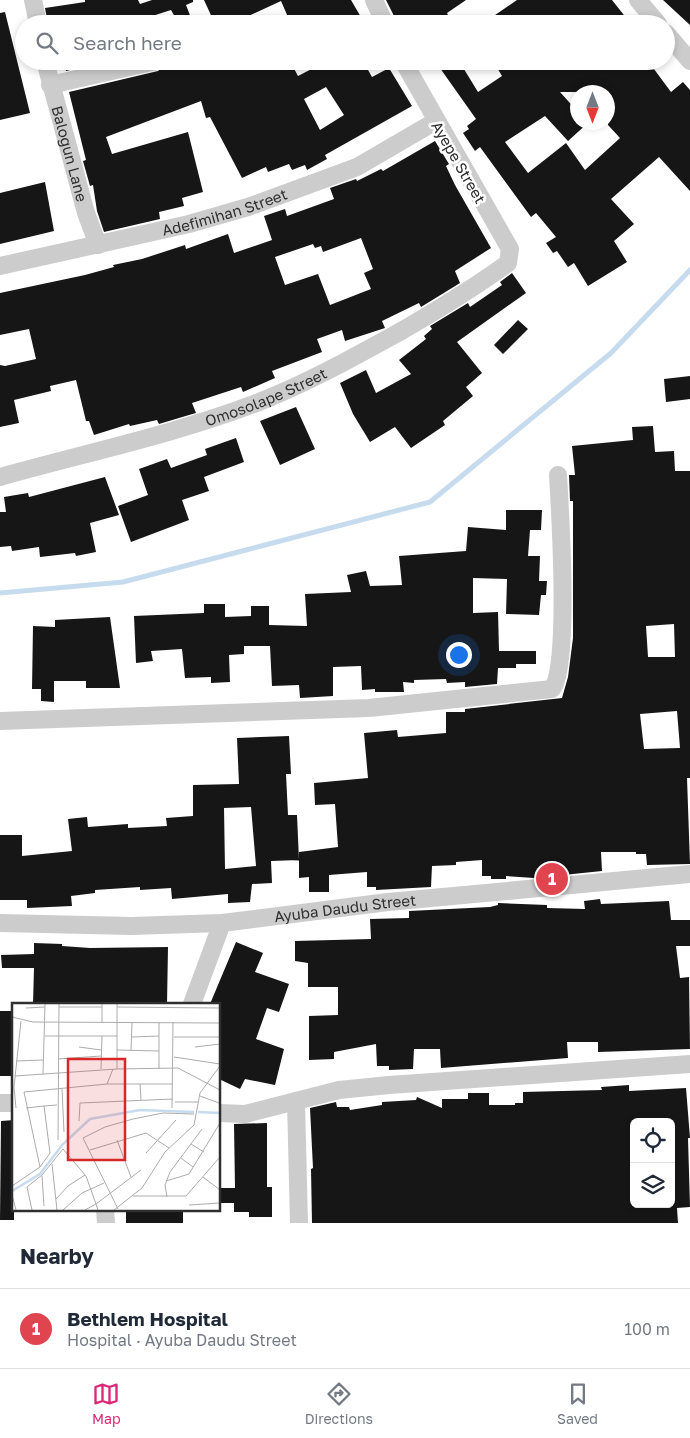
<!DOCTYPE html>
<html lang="en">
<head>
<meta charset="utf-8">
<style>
  :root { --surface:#fff; --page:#f2f2f3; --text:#1f2937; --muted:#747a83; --line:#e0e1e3; --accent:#db2777 }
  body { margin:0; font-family:"Golos Text",sans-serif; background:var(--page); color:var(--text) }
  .controls { position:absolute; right:15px; bottom:15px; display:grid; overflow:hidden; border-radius:8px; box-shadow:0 2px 8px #0003 }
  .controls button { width:45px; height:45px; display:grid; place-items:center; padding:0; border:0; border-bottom:1px solid var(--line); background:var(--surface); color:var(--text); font:25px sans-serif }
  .compass { position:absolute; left:570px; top:85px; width:45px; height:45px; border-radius:50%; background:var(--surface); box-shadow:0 2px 8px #0003; rotate:180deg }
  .you { position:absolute; left:458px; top:654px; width:18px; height:18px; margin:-12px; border:4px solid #fff; border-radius:50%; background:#1a73e8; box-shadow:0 0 0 8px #1a73e833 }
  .badge { display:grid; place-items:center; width:32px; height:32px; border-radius:50%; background:var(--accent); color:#fff; font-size:16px; font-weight:700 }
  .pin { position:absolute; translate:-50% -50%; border:2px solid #fff; box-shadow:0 1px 5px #0006 }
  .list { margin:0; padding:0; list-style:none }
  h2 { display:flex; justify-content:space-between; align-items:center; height:65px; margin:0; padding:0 20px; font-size:21px }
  h2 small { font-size:16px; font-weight:400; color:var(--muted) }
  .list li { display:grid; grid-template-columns:32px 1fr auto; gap:15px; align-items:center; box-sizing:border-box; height:80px; padding:0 20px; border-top:1px solid var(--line) }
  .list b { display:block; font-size:19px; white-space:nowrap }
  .list p { margin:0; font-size:16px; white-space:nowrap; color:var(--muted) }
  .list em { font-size:16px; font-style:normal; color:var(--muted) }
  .icon { flex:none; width:28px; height:28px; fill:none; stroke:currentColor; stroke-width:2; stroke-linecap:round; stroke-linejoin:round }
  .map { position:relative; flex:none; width:690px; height:1223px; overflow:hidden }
  .search { position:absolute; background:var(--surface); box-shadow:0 2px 8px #0003; left:15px; right:15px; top:15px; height:55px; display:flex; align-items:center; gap:12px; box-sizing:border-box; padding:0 18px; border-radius:28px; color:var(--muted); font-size:19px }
  .sheet { height:145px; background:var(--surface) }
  nav { display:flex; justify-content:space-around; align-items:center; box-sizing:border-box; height:70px; border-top:1px solid var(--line); background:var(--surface); font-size:14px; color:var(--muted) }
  nav a { display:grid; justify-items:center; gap:2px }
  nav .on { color:var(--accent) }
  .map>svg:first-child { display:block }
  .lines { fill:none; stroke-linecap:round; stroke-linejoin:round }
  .stream { stroke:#c7dbef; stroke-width:5 }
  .building { fill:#161616; fill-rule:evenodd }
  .street { stroke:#ccc; stroke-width:18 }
  .labels { text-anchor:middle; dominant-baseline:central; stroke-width:5; stroke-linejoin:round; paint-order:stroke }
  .street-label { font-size:15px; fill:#2f2f2f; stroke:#fff }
  .inset-river { fill:none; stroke:#c7dbef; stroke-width:2.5 }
  .inset-road { fill:none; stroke:#acacac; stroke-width:1 }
  .view { fill:#d62828; fill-opacity:0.15; stroke:#d62828; stroke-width:2.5 }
  .inset-edge { fill:none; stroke:#2f2f2f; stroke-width:2.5 }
</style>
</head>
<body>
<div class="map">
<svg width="690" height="1223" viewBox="0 0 690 1223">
  <rect width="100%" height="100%" fill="#fff"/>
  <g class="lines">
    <path class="stream" d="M0,593L123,582L430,502L611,353L690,270"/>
  </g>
  <path class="building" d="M85,0H138L140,4L152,0H193V2L186,5L191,18L182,24H179L171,10L146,18L148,24H100L98,19L75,22V24H48L45,8L85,2Z
    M204,0H351L365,24H291L281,1L231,24H215Z
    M386,0H466L447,13L452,24H405L402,17L396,20Z
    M517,0H612L631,24H482Z
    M663,0H690V25Z
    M5,12L30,113L0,120V13Z
    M64,61H107L66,71Z
    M175,61H253L255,68L268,61H290L298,76L327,61H363L372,77L389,68L412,106L325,155L327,159L307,170L305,165L292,170L289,164L268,172L266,167L242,178L210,117L206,118L201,101L106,137L112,154L188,132L203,192L182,198L184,206L159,212L160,219L104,232L97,211L93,185L90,186L83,161L86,160L69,92L158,71L166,64ZM326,87L344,115L320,130L304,99Z
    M435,61H459L478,92L502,76L493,61H648L671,92L683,82L690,90V191L659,157L611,199L634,224L614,241L627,262L588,286L574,263L568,267L557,251L553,253L546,243L556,237L536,213L531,217L480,147L475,151L463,133L469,129L467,126L476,119ZM560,92H608V125L620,138L585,170L566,143L528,173L505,142L545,116L568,141L589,122H578V112Z
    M435,141L449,164L446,166L455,185L491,248L455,271L460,283L421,307L419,303L382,321L385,328L345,341L342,330L317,339L322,352L272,371L275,378L243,392L241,387L192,403L196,413L189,415L159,424L157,420L130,426L129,424L94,435L89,421H86L76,380L50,386L51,391L14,400L19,423L0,427V365L5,366L36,359L29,329L0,335V293L85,275L114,267L113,265L142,259L185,245L186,249L228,234L234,253L272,240L264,216L285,209L287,216L334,199L330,188L356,179L357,181L381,169L383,171ZM361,238L373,269L364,273L371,289L330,305L318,274L285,285L275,257L313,244L315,248L321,246L323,252Z
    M45,182L54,231L0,244V193Z
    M512,273L526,293L457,342L482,373L466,387L473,396L443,421L445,425L411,448L395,427L370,442L353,414L340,383L366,370L376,393L411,374L399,360L426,339L424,336L432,329L430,326L468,303L470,307L502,285L500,282Z
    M518,320L528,329L503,354L494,345Z
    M690,376V399L666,402L664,379Z
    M296,407L315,449L280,465L260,421Z
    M653,426L655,452L674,451L675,471H690V778H687L690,864L647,865L646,854H636V852H601L602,871L534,878L506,876V879H491V876H482V860L456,862V865L432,866L431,887L376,890V887H367V872L329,875V892H309V877L299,878V852L338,847L335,804L315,805L314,783L368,778L364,733L397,730L398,737L446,733V712H465V709L562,698L568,677L573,638V501H570L569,475H575L572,446L633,440L632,427ZM674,624L675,657H648L646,626ZM677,711L680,748L644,749L640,714Z
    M236,438L244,462L204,477L209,491L182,500L189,520L131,542L118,506L148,495L139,469L167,459L171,468L207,455L205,449Z
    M105,477L119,515L90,523L96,552L76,556L75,553L40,557L39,547L12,551L11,546L0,547V512H6L4,497L28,493L29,497Z
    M506,510H542L541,530H530L528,556H540L539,581H547L546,595H541L539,615L506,614L507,579L473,578V613L498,612L499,651H536V664H516V668H498L497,684L465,687V682L447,683L446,679L414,680V683L403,682L404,692H375V689L362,690L361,666L333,667V696L300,698L299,685L272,686L270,646H244V654L229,655L230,682L211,683V677L185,678L182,649L151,651L153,661L136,663L134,616L204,613V604H225V617L251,616V606H269V625L307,626L305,594L351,592L347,575L366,571L370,586L402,585L399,556L466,551L468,527L506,530Z
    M110,617L120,688H86V681H54V702L41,701V689H32L33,626L55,627V620Z
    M289,736L291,774H286L288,815H297L299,860L271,861L272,883L252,884L250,902L228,903V894L172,899L171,888L140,890V887L95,890V893L71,896L72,906L27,908V900H0V835H22V856L72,851L68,819L87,817L88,827L128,824V828L167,826L166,818L193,816V785L239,784L237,738ZM251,807L256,866L225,869L224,808Z
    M600,899L601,904L669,901L671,920H690V946H676L680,978L689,977L690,1049L598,1052V1042H567L568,1058L441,1068L440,1049H414L413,1069L389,1070V1066H377L376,1044L334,1052V1059L309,1060V1016L338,1015V987H308V963L295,961V941L371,939L370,919L409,918V911L490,907L498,905V903L547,905V908L585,909L584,901Z
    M236,942L263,953L255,972L289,984L279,1012L267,1008L256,1039L284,1049L275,1085L245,1079L240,1089L219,1079V1004H210Z
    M34,943L62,944V946L90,948L168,947L167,1004H33L34,968H2L1,955L34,954Z
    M0,1011H14V1076H0Z
    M629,1085V1091L686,1088L690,1138H688L690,1207L677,1208L678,1223H312L311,1169L313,1168L310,1108L336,1102L337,1107H349L350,1110L382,1105V1102L416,1100L417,1097L442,1108V1099H468V1093H489V1105H515V1103H523V1092L602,1090L601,1087ZM634,1122H671V1204H634Z
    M14,1120V1220H0L1,1121Z
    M267,1123V1187H272V1217H249V1212H234V1203H219V1188H235L234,1124Z
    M126,1209H183V1223H126Z"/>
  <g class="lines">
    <g class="street">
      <path d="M33,0L38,24"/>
      <path d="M374,0L385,24"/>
      <path d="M638,0L658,24"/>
      <path d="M666,33L690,61"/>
      <path id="s1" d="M45,61L86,213L98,245"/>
      <path d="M50,85L156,61"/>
      <path id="s2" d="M0,266L189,224L248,207L357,167L436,121"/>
      <path id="s3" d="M0,477C85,453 172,435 254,404C306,384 354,357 403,330C439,309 474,288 508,263L510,249L403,61"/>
      <path d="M0,721L369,708L552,689C570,668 560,510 558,475"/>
      <path id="s4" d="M0,923L131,926L222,923L388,902L690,874"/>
      <path d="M192,1004L222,923"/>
      <path d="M296,1101L299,1223"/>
      <path d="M0,1103H14"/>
      <path d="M219,1113L245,1114L339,1090L389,1085L690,1064"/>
      <path d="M105,1209L106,1223"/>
    </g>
  </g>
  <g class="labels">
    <g class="street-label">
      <text stroke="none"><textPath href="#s1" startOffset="96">Balogun Lane</textPath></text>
      <text transform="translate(459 162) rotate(60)">Ayepe Street</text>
      <text stroke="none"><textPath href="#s2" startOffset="231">Adefimihan Street</textPath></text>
      <text stroke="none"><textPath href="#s3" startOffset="278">Omosolape Street</textPath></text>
      <text stroke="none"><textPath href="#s4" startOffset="346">Ayuba Daudu Street</textPath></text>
    </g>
  </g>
  <g transform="translate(12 1003)">
    <rect width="208" height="208" fill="#fff"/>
    <path class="inset-river" d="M186,109L208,110M0,188L28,171L51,141L78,116L128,107L182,109"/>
    <path class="inset-road" d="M105,1V66L166,65L208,87M47,4H90M105,4L208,5M14,5L33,4M0,14L21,19L208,20M90,19V1M33,33H105M120,34L147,33M162,34H208M67,44L89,47M183,44L208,41M105,47L147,48M119,48L120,19M162,54L208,61M46,56L89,53M4,58L31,57M89,66L90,33M147,66V19M31,71L33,1M3,73L105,66M95,81L101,66M128,81L129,97M50,86L52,129M188,93L207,100M163,99H186M4,105L2,84L9,18M14,105L32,103M160,105L161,19M67,118L68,100L161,96M46,137L47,1M105,137L119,174M179,141L192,149M78,147L134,130L157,145M134,150L164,117M169,155L181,164M40,161L45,207M28,164L12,89L95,81H161M30,173L32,203M191,174L208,187M154,178L177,171L208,120M0,183L28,164L38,150L32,103L45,102M0,192L4,207M121,193H174L208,154M155,194L153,182L158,169L190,126M44,196L56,183L73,172M177,202L208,200M106,206L71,135L93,124L121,116L151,110L182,111M20,207L15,184L30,172L51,146L74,173L84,201L129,167M51,207L70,190L92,180M73,207L84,201L86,207M102,207L130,185L153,149L182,122L188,90L208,63"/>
    <path class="view" d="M56,56H113V157H56Z"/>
    <rect width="208" height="208" class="inset-edge"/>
  </g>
</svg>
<div class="controls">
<button><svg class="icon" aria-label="locate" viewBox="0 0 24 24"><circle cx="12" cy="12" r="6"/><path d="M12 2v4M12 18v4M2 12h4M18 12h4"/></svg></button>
<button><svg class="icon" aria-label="layers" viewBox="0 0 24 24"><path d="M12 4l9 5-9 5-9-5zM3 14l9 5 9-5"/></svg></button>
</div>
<svg class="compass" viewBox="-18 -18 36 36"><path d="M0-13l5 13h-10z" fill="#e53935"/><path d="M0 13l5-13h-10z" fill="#747a83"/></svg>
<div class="you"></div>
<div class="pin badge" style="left:552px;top:879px;background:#e0444e">1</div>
<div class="search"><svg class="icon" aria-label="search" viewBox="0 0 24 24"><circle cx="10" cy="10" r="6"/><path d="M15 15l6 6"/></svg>Search here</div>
</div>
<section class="sheet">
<h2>Nearby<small></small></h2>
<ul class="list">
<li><span class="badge" style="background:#e0444e">1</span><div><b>Bethlem Hospital</b><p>Hospital · Ayuba Daudu Street</p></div><em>100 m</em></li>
</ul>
</section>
<nav>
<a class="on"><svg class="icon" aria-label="map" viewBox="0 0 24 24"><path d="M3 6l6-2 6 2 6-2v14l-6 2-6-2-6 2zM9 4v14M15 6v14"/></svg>Map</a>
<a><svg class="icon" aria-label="directions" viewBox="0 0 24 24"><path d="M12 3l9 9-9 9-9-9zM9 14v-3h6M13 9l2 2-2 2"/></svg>Directions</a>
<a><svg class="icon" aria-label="saved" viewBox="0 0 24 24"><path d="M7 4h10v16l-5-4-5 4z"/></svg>Saved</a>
</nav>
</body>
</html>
